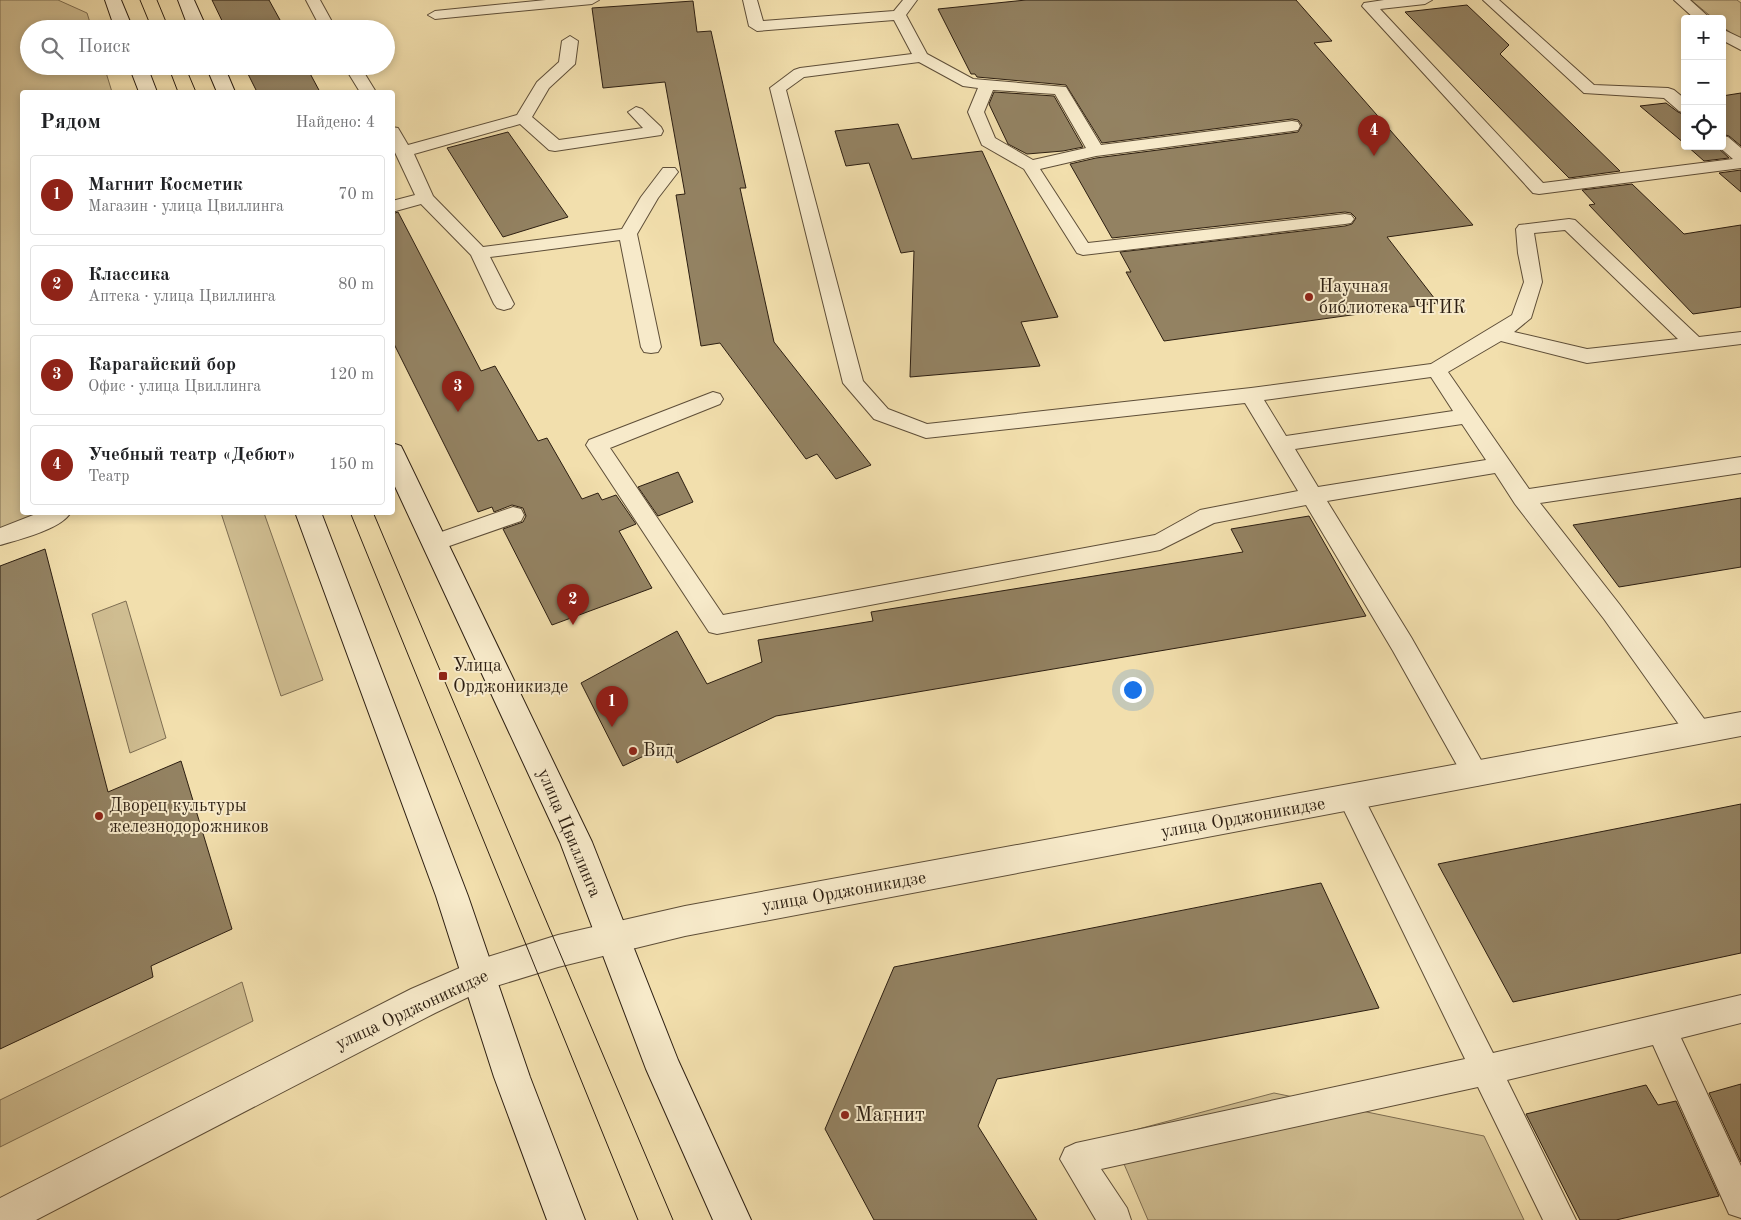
<!DOCTYPE html>
<html lang="ru">
<head>
<meta charset="utf-8">
<style>
  :root { --surface:#fff; --page:#f2f2f2; --text:#202124; --muted:#757577; --line:#e0e0e0; --accent:#8f2418 }
  body { margin:0; font-family:"Old Standard TT",serif; background:var(--page); color:var(--text) }
  .controls { position:absolute; right:15px; top:15px; display:grid; overflow:hidden; border-radius:5px; box-shadow:0 2px 8px #0003 }
  .controls button { width:45px; height:45px; display:grid; place-items:center; padding:0; border:0; border-bottom:1px solid var(--line); background:var(--surface); color:var(--text); font:25px sans-serif }
  .you { position:absolute; left:1132px; top:689px; width:18px; height:18px; margin:-12px; border:4px solid #fff; border-radius:50%; background:#1a73e8; box-shadow:0 0 0 8px #1a73e833 }
  .badge { display:grid; place-items:center; width:32px; height:32px; border-radius:50%; background:var(--accent); color:#fff; font-size:16px; font-weight:700 }
  .pin { position:absolute; translate:-50% -41px; filter:drop-shadow(0 1px 2px #0008) }
  .pin::after { content:''; position:absolute; top:26px; width:18px; height:15px; background:inherit; clip-path:polygon(0 0,100% 0,50% 100%) }
  .list { margin:0; padding:0; list-style:none }
  h2 { display:flex; justify-content:space-between; align-items:center; height:65px; margin:0; padding:0 20px; font-size:21px }
  h2 small { font-size:16px; font-weight:400; color:var(--muted) }
  .list li { display:grid; grid-template-columns:32px 1fr auto; gap:15px; align-items:center; box-sizing:border-box; height:80px; margin:0 10px 10px; padding:0 10px; border:1px solid var(--line); border-radius:5px }
  .list b { display:block; font-size:19px; white-space:nowrap }
  .list p { margin:0; font-size:16px; white-space:nowrap; color:var(--muted) }
  .list em { font-size:16px; font-style:normal; color:var(--muted) }
  .icon { flex:none; width:28px; height:28px; fill:none; stroke:currentColor; stroke-width:2; stroke-linecap:round; stroke-linejoin:round }
  .map { position:relative; flex:none; width:1741px; height:1220px; overflow:hidden }
  .search { position:absolute; background:var(--surface); box-shadow:0 2px 8px #0003; left:20px; top:20px; width:375px; height:55px; display:flex; align-items:center; gap:12px; box-sizing:border-box; padding:0 18px; border-radius:28px; color:var(--muted); font-size:19px }
  .panel { position:absolute; background:var(--surface); box-shadow:0 2px 8px #0003; left:20px; top:90px; width:375px; height:425px; border-radius:5px }
  .map>svg:first-child { display:block }
  .green { fill:#d0be92; stroke:#7e6e52 }
  .building { fill:#938262; stroke:#2c1e11 }
  .lines { fill:none; stroke-linecap:round; stroke-linejoin:round }
  .service-casing { stroke:#5e4e38; stroke-width:2 }
  .minor-casing { stroke:#5e4e38; stroke-width:2 }
  .secondary-casing { stroke:#2c1e11; stroke-width:2 }
  .service { fill:#f7eaca; fill-rule:evenodd }
  .minor { fill:#f7eaca; fill-rule:evenodd }
  .secondary { fill:#f7eaca; fill-rule:evenodd }
  .tram { stroke:#2c1e11; stroke-width:1 }
  .poi-dot { fill:#8f2418; stroke:#f7eaca; stroke-width:2 }
  .labels { text-anchor:middle; dominant-baseline:central; stroke-width:4; stroke-linejoin:round; paint-order:stroke }
  .poi-label { font-size:18px; fill:#2c1e11; stroke:#f7eaca; text-anchor:start }
  .street-label { font-size:18px; fill:#2c1e11; stroke:#f7eaca }
  .near-poi-label { font-size:21px; fill:#2c1e11; stroke:#f7eaca; text-anchor:start }
</style>
</head>
<body>
<div class="map">
<svg width="1741" height="1220" viewBox="0 0 1741 1220">
  <rect width="100%" height="100%" fill="#f2dfad"/>
  <filter id="stains"><feTurbulence type="fractalNoise" baseFrequency=".004" numOctaves="4"/><feColorMatrix values="0 0 0 0 .2 0 0 0 0 .09 0 0 0 0 .02 0 0 0 .5 -.17"/></filter>
  <radialGradient id="worn" r=".72"><stop offset=".6" stop-color="#630" stop-opacity="0"/><stop offset="1" stop-color="#630" stop-opacity=".3"/></radialGradient>
  <path class="green" d="M0,0H58L87,13L92,29H29V66H104L112,92H22V512L35,513L36,517L0,528Z
    M1691,0H1737L1741,3V41L1722,26V19H1714Z
    M221,513H264L323,680L281,696Z
    M126,601L166,738L130,753L92,614Z
    M242,982L253,1021L0,1147V1100Z
    M1274,1093L1484,1136L1524,1220H1148L1112,1136Z"/>
  <path class="building" d="M212,0H269L285,29H226Z
    M1026,0H1296L1332,41L1314,43L1473,225L1387,237L1438,303L1164,341L1126,272H1131L1120,252L1345,226L1352,224L1356,218L1351,213L1345,212L1112,238L1070,164L1096,158L1298,132L1302,125L1298,120L1292,119L1102,143L1066,85L977,77L975,74H971L938,9Z
    M693,1L697,32L711,31L746,188H740L774,342L871,465L836,479L817,454L806,459L720,343L701,346L676,195L685,194L665,82L603,88L592,8Z
    M1467,5L1509,45L1500,54L1620,171L1569,178L1405,12Z
    M244,66H306L320,92H257Z
    M994,92L1054,96L1083,147L1063,151L1027,154L1008,144L989,104Z
    M1741,93V146L1729,136L1722,134V96Z
    M1666,103L1678,112L1685,115V144L1640,106Z
    M898,124L912,159L982,151L1058,317L1021,322L1040,366L910,377L914,251L901,253L869,163L846,166L835,131Z
    M508,132L568,217L503,237L447,148Z
    M1687,146H1716L1729,158L1704,161Z
    M1741,170V192L1719,173Z
    M1632,184L1684,234L1741,225V307L1693,314L1589,205L1595,204L1582,190Z
    M398,212L481,371L495,366L538,441L547,438L582,499L598,493L602,500L616,495L636,524L619,531L652,588L552,625L503,529L523,522L526,516L523,508L512,505L494,512L492,507L478,512L392,340V214Z
    M678,472L693,502L658,516L638,487Z
    M1741,498V567L1619,587L1573,525Z
    M1309,516L1366,616L776,716L677,763L669,744L623,766L581,683L677,631L707,684L762,662L758,640L873,621L871,612L1243,552L1231,529Z
    M45,549L108,792L181,761L232,929L151,966L153,977L0,1049V566Z
    M1741,804V953L1513,1002L1438,864Z
    M1321,883L1379,1008L997,1079L978,1126L1037,1220H874L825,1129L894,967Z
    M1741,1084V1162L1709,1093Z
    M1646,1085L1658,1105L1676,1101L1719,1196L1616,1220H1580L1526,1114Z"/>
  <g class="lines">
    <g class="service-casing">
      <path id="service" d="M306,0H320L336,29H295L297,26L317,21Z
        M546,0H599L592,4L435,19L428,15L435,11Z
        M743,0H757L763,21L894,11L903,0H917L906,15L927,54L973,79L1066,87L1101,145L1292,121L1298,122L1300,126L1298,130L1292,131L1096,156L1040,169L1088,243L1345,214L1351,215L1354,219L1351,223L1345,224L1083,255L1077,253L1024,169L982,145L968,112L978,88L963,86L919,62L804,77L786,90L863,381L888,409L927,424L1251,388L1431,364L1512,315L1524,282L1518,253L1516,229L1519,225L1569,219L1575,220L1699,337L1741,332V344L1587,363L1501,341L1448,372L1529,489L1741,457V473L1540,503L1620,605L1708,724L1712,732L1708,740L1699,743L1690,740L1604,619L1515,504L1495,473L1327,501L1411,637L1485,767L1489,775L1485,783L1476,786L1467,783L1393,651L1306,505L1214,523L1160,550L717,634L709,632L586,445L589,440L713,392L720,394L723,399L720,404L610,448L723,615L1155,535L1200,510L1298,491L1245,403L926,438L874,419L843,383L770,88L794,70L800,68L912,54L894,20L757,31L749,26ZM993,90L1055,94L1086,148L1033,160L995,138L984,112ZM1565,230L1678,339L1587,349L1514,332L1531,318L1542,282L1534,233ZM1431,377L1453,411L1286,436L1264,400ZM1462,424L1486,460L1318,487L1295,449Z
        M1384,0H1432L1425,4L1380,9L1543,183L1733,159L1718,146H1722V136L1728,137L1741,148V168L1539,194L1533,193L1362,6L1364,3Z
        M1483,0H1499L1594,85L1668,88L1674,90L1685,99V113L1679,111L1664,98L1584,93Z
        M1674,0H1690L1711,19H1695Z
        M1722,29L1741,38V50L1722,40Z
        M570,36L578,41L575,64L549,88L532,117L559,140L643,128L628,112L636,107L642,109L661,127L663,131L661,135L555,151L549,150L520,124L414,154L433,196L483,247L622,229L641,197L663,168H675L678,172L658,198L637,234L661,347L658,352L651,353L644,352L641,347L620,240L490,257L514,304L511,308L504,310L497,308L494,304L471,255L421,204L392,212V201L415,195L392,146V127L398,128L408,145L517,115L537,82L559,62L562,41Z
        M344,66H360L376,92H360Z
        M513,507L521,509L524,515L521,521L435,551L427,549L424,543L427,537Z
        M41,512H71C62,529 18,540 0,545V528Z
        M1351,786L1360,790L1493,1053L1741,995V1023L1681,1038L1741,1166V1218L1729,1214L1653,1045L1507,1080L1576,1220H1543L1478,1087L1101,1169L1127,1208L1131,1220H1096L1060,1159L1065,1148L1076,1143L1465,1059L1338,798L1342,790Z"/>
    </g>
    <g class="minor-casing">
      <path id="minor" d="M1741,712V736L685,936L558,967L483,990L435,1013L36,1220H0V1198L411,989L478,960L558,935L685,906Z"/>
    </g>
    <g class="secondary-casing">
      <path id="secondary" d="M105,0H121L133,29H115Z
        M178,0H194L207,29H189Z
        M129,66H147L157,92H139Z
        M206,66H224L235,92H217Z
        M392,443L401,446L404,452L592,842L678,1060L751,1220H713L646,1069L560,842L392,480Z
        M295,512H321L468,896L530,1077L585,1220H547L494,1077L436,896Z"/>
    </g>
    <use href="#service" class="service"/>
    <use href="#minor" class="minor"/>
    <use href="#secondary" class="secondary"/>
    <path class="tram" d="M140,0L152,29
      M157,0L169,29
      M168,66L178,92
      M185,66L196,92
      M350,512L638,1220
      M373,512L673,1220"/>
  </g>
  <g class="poi-dot">
    <circle cx="1309" cy="297" r="5"/>
    <rect x="438" y="671" width="10" height="10" rx="2.5"/>
    <circle cx="633" cy="751" r="5"/>
    <circle cx="99" cy="816" r="5"/>
    <circle cx="845" cy="1115" r="5"/>
  </g>
  <g class="labels">
    <g class="poi-label">
      <text x="1319" y="287">Научная<tspan x="1319" dy="21">библиотека ЧГИК</tspan></text>
      <text x="453" y="666">Улица<tspan x="453" dy="21">Орджоникизде</tspan></text>
      <text x="643" y="751">Вид</text>
      <text x="109" y="806">Дворец культуры<tspan x="109" dy="21">железнодорожников</tspan></text>
    </g>
    <g class="street-label">
      <text transform="translate(1243 818) rotate(-10)">улица Орджоникидзе</text>
      <text transform="translate(569 833) rotate(67)">улица Цвиллинга</text>
      <text transform="translate(844 892) rotate(-10)">улица Орджоникидзе</text>
      <text transform="translate(412 1010) rotate(-25)">улица Орджоникидзе</text>
    </g>
    <g class="near-poi-label">
      <text x="855" y="1115">Магнит</text>
    </g>
  </g>
  <rect width="100%" height="100%" filter="url(#stains)"/>
  <rect width="100%" height="100%" fill="url(#worn)"/>
</svg>
<div class="controls">
<button>+</button>
<button>−</button>
<button><svg class="icon" aria-label="locate" viewBox="0 0 24 24"><circle cx="12" cy="12" r="6"/><path d="M12 2v4M12 18v4M2 12h4M18 12h4"/></svg></button>
</div>
<div class="you"></div>
<div class="pin badge" style="left:612px;top:727px">1</div>
<div class="pin badge" style="left:573px;top:625px">2</div>
<div class="pin badge" style="left:458px;top:412px">3</div>
<div class="pin badge" style="left:1374px;top:156px">4</div>
<div class="search"><svg class="icon" aria-label="search" viewBox="0 0 24 24"><circle cx="10" cy="10" r="6"/><path d="M15 15l6 6"/></svg>Поиск</div>
<section class="panel">
<h2>Рядом<small>Найдено: 4</small></h2>
<ul class="list">
<li><span class="badge">1</span><div><b>Магнит Косметик</b><p>Магазин · улица Цвиллинга</p></div><em>70 m</em></li>
<li><span class="badge">2</span><div><b>Классика</b><p>Аптека · улица Цвиллинга</p></div><em>80 m</em></li>
<li><span class="badge">3</span><div><b>Карагайский бор</b><p>Офис · улица Цвиллинга</p></div><em>120 m</em></li>
<li><span class="badge">4</span><div><b>Учебный театр «Дебют»</b><p>Театр</p></div><em>150 m</em></li>
</ul>
</section>
</div>
</body>
</html>
